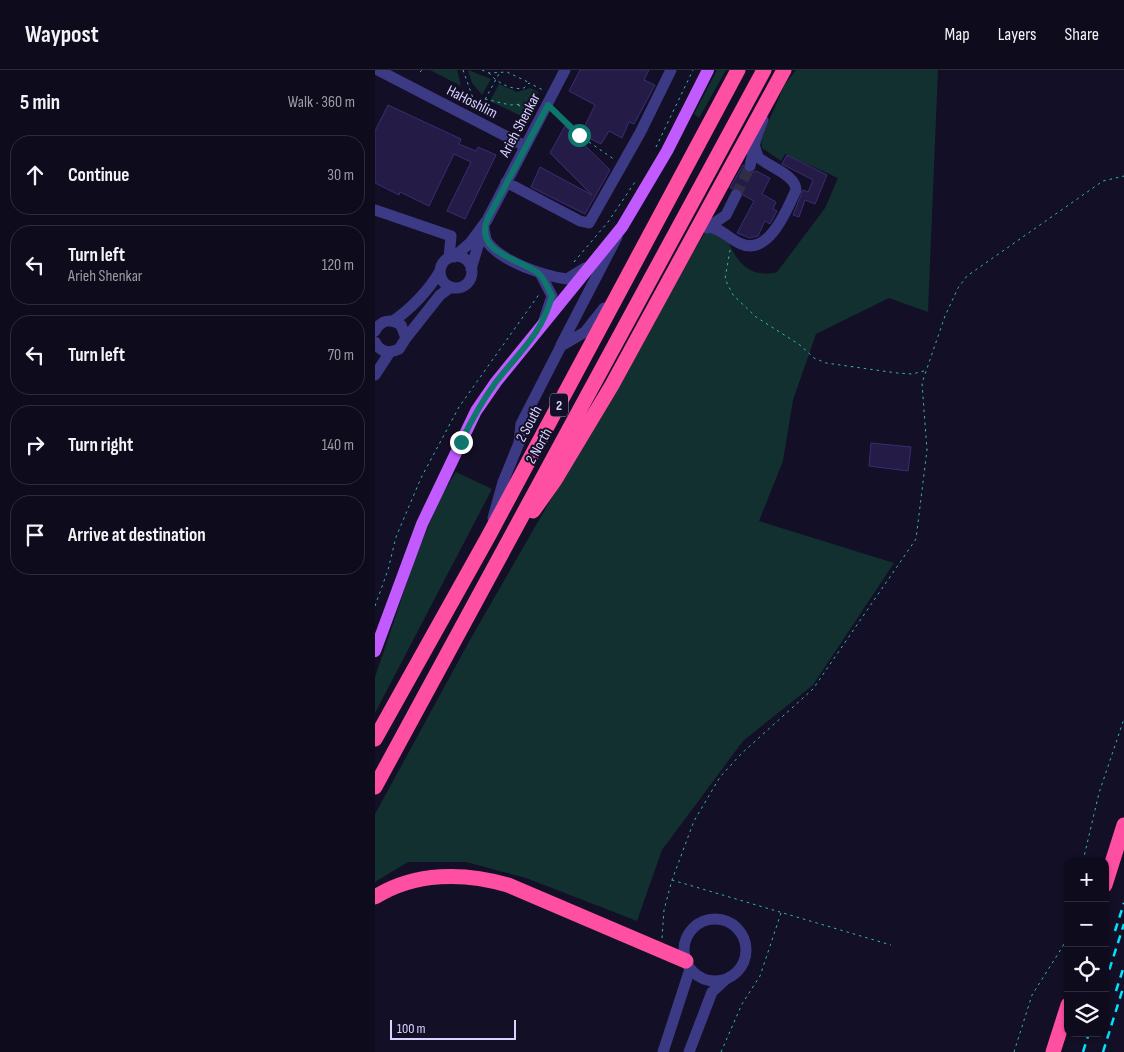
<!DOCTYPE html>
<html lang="en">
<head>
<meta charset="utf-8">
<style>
  :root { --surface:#0e0b1c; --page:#171425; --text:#f1f3f6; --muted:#9b9ba3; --line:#2e2b3b }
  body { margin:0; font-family:"Sofia Sans Condensed",sans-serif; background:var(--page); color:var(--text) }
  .controls { position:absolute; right:15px; bottom:15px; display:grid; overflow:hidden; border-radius:10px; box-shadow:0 1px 4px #0004 }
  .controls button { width:45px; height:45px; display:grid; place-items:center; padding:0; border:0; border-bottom:1px solid var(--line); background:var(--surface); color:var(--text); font:25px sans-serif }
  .scale { position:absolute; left:15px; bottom:12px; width:126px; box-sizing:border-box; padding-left:5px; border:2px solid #d9d4ff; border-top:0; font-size:14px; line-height:18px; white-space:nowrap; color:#d9d4ff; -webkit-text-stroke:4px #130f26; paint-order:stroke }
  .stop { position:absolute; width:15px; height:15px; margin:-11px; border:4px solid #0f766e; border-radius:50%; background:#fff }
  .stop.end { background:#0f766e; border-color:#fff; box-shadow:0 1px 5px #0008 }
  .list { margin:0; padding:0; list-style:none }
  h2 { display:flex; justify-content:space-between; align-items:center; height:65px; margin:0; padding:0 20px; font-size:21px }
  h2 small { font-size:16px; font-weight:400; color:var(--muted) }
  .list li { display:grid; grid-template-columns:32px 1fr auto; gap:15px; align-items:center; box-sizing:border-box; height:80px; margin:0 10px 10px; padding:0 10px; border:1px solid var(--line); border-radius:20px }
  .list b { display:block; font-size:19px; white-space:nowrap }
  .list p { margin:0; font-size:16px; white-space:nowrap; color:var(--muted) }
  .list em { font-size:16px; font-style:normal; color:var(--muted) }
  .icon { flex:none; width:28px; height:28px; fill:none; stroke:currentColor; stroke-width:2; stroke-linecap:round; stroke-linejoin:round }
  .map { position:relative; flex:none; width:749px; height:982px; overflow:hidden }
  header { display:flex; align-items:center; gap:30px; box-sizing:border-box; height:70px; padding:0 25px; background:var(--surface); border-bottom:1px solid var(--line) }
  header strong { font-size:24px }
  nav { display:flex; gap:28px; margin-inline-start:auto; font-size:18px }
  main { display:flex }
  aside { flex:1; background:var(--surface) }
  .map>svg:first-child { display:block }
  .green { fill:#12302f }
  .building { fill:#241b47; stroke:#3b2d73 }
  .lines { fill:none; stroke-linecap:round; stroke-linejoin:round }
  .minor-tunnel { stroke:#312d47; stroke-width:11; stroke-dasharray:11 5.5; stroke-linecap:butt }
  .path { stroke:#2fb8b0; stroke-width:1; stroke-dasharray:2.5 4; stroke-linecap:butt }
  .minor { stroke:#3d3a85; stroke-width:11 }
  .major { stroke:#c25bff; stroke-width:12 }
  .highway { stroke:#ff4fa3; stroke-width:15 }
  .rail { stroke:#00e5ff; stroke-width:2.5; stroke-dasharray:8 6; stroke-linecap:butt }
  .route { stroke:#0f766e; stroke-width:6 }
  .labels { text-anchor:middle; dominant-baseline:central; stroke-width:4; stroke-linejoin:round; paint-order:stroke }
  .shield { fill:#130f26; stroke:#9e99be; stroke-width:1 }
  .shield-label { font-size:14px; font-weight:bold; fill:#d9d4ff }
  .street-label { font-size:15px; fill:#d9d4ff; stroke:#130f26 }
</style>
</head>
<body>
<header>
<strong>Waypost</strong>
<nav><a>Map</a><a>Layers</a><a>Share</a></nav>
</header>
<main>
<aside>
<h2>5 min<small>Walk · 360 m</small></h2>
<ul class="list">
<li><svg class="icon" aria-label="ahead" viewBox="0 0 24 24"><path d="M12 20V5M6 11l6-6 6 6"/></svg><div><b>Continue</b></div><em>30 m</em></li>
<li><svg class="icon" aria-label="left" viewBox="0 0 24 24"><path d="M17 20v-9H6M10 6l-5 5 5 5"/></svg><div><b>Turn left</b><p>Arieh Shenkar</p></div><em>120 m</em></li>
<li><svg class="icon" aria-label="left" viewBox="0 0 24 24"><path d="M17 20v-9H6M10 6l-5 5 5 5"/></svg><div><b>Turn left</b></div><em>70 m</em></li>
<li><svg class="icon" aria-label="right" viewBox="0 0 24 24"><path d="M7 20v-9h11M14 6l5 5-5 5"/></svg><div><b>Turn right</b></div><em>140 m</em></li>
<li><svg class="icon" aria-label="arrive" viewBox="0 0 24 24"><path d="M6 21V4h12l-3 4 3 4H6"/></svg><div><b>Arrive at destination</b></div></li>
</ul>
</aside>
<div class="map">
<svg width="749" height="982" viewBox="0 0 749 982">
  <rect width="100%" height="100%" fill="#130f26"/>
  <path class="green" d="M55,0H82L86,16Z
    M93,0L116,9L107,25L97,13Z
    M342,0H351L324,48L319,44Z
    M421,0H563L553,242L514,228L441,264L418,330L408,391L384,451L519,493L438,615L368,671L287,780L262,851L151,808L91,792H33L0,812V744L96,568L330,162L334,161C338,162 345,164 348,167C353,170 356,178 359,183C368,200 384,207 402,202L450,138L463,108L410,84L406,91L387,78L386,69L409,16Z
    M124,14L142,22L155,18L163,22L150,48L115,31Z
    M81,402L117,419L0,643V607L41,486L66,426Z"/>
  <path class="building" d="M205,0H274L269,10L280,15L259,54L254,52L247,68L234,61L226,74L206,64L220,35L194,21Z
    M13,35L86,69L84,74L101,81L103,77L121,85L90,149L72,141L96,92L79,84L54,136L25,122L24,125L0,113V61Z
    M190,56L235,100L210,144L156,117L165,97L217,125L175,83Z
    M412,85L452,105L440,134L430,130L424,147L418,145L428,120L433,122L438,110L407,94Z
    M368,95L373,103L381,101L395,108L387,124L401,132L398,139L402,141L395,154L390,151L383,166L375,168L362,163L379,131L368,125L365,119L355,118Z
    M496,373L536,377L533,401L494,396Z"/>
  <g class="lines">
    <path class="minor-tunnel" d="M361,125L375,96"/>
    <path class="path" d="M88,0L99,31
      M107,0L114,3L132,2L153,12
      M45,2L47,0
      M114,3C121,12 137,21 149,18L154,13L168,20
      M110,29L135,35L162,33
      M107,35L125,2
      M143,35L157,42
      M180,42L204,65L240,90
      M281,77L318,0
      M355,180L350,209L358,225L381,247L425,275L439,288L451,293L522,303L537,304L549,301
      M199,192L233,152L260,112
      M0,536L13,500L21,467L46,408L84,337L165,223
      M708,791L724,723L749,649
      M297,810L516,875
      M287,868L289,840L297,810L319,751L345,707L366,684L438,619L541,469L552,380L547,313L570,246L583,218L592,206L728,111L749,106
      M346,982L367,934L385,906L406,843
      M639,982L657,925L688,876L693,857"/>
    <path class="minor" d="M3,0L150,76
      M375,96L381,68L388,50
      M131,112L205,151L214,153L265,63L296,0
      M0,140L76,166L74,188
      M333,157C346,158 353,168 364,173C393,188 412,140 421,120C421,105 394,97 383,87L379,74
      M109,158C110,163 110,169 113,173C128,192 169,206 192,209L210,198
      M332,158L351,145L361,125
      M65 202a16 16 0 1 1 32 0a16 16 0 1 1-32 0Z
      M79,187L95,173L112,150L190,0
      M96,199L107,163
      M165,203L177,226L169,250
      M18,251C36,239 54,220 65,201
      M0,261C6,250 16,248 26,255L31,268L24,279C14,284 5,282 0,272
      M31,268L65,225L76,217
      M186,275L242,167
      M0,305L15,282
      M118,448L128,412L144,373L146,354L186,276L210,262L229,238
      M309 880a31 31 0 1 1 62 0a31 31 0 1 1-62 0Z
      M288,982L315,899
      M314,982L337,922L350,910"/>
    <path class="major" d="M0,581L47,454L101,341L121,312L247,157L292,81L333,0"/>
    <path class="highway" d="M158,441L180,410L237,315L409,0
      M0,669L113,467L363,0
      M0,717L389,0
      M730,815L749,755
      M0,827C40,802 89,802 133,815L311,891
      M678,982L693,935"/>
    <path class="rail" d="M740,861L749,833
      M730,913L749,854
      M741,921L749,896
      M708,982L714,963
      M728,982L749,915"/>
  </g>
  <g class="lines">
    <path class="route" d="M86,372C96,351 107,331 121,312C144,282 167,264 177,226C173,219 169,207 163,203C143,188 100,183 112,150L173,35L204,65"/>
  </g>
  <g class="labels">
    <rect class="shield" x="175" y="323.5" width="18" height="23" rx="4"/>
    <g class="shield-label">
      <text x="184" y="335">2</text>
    </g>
    <g class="street-label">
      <text transform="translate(97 32) rotate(27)">HaHoshlim</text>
      <text transform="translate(145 55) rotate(-62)">Arieh Shenkar</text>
      <text transform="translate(154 354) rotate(-62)">2 South</text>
      <text transform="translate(164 376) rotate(-61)">2 North</text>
    </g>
  </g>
</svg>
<div class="controls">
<button>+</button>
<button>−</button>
<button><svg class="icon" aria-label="locate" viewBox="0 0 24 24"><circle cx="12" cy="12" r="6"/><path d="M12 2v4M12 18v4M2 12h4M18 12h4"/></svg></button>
<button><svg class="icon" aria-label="layers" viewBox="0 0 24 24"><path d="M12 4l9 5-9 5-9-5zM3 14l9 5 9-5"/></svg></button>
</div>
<div class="scale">100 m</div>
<div class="stop" style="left:204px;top:65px"></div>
<div class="stop end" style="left:86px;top:372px"></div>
</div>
</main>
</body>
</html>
